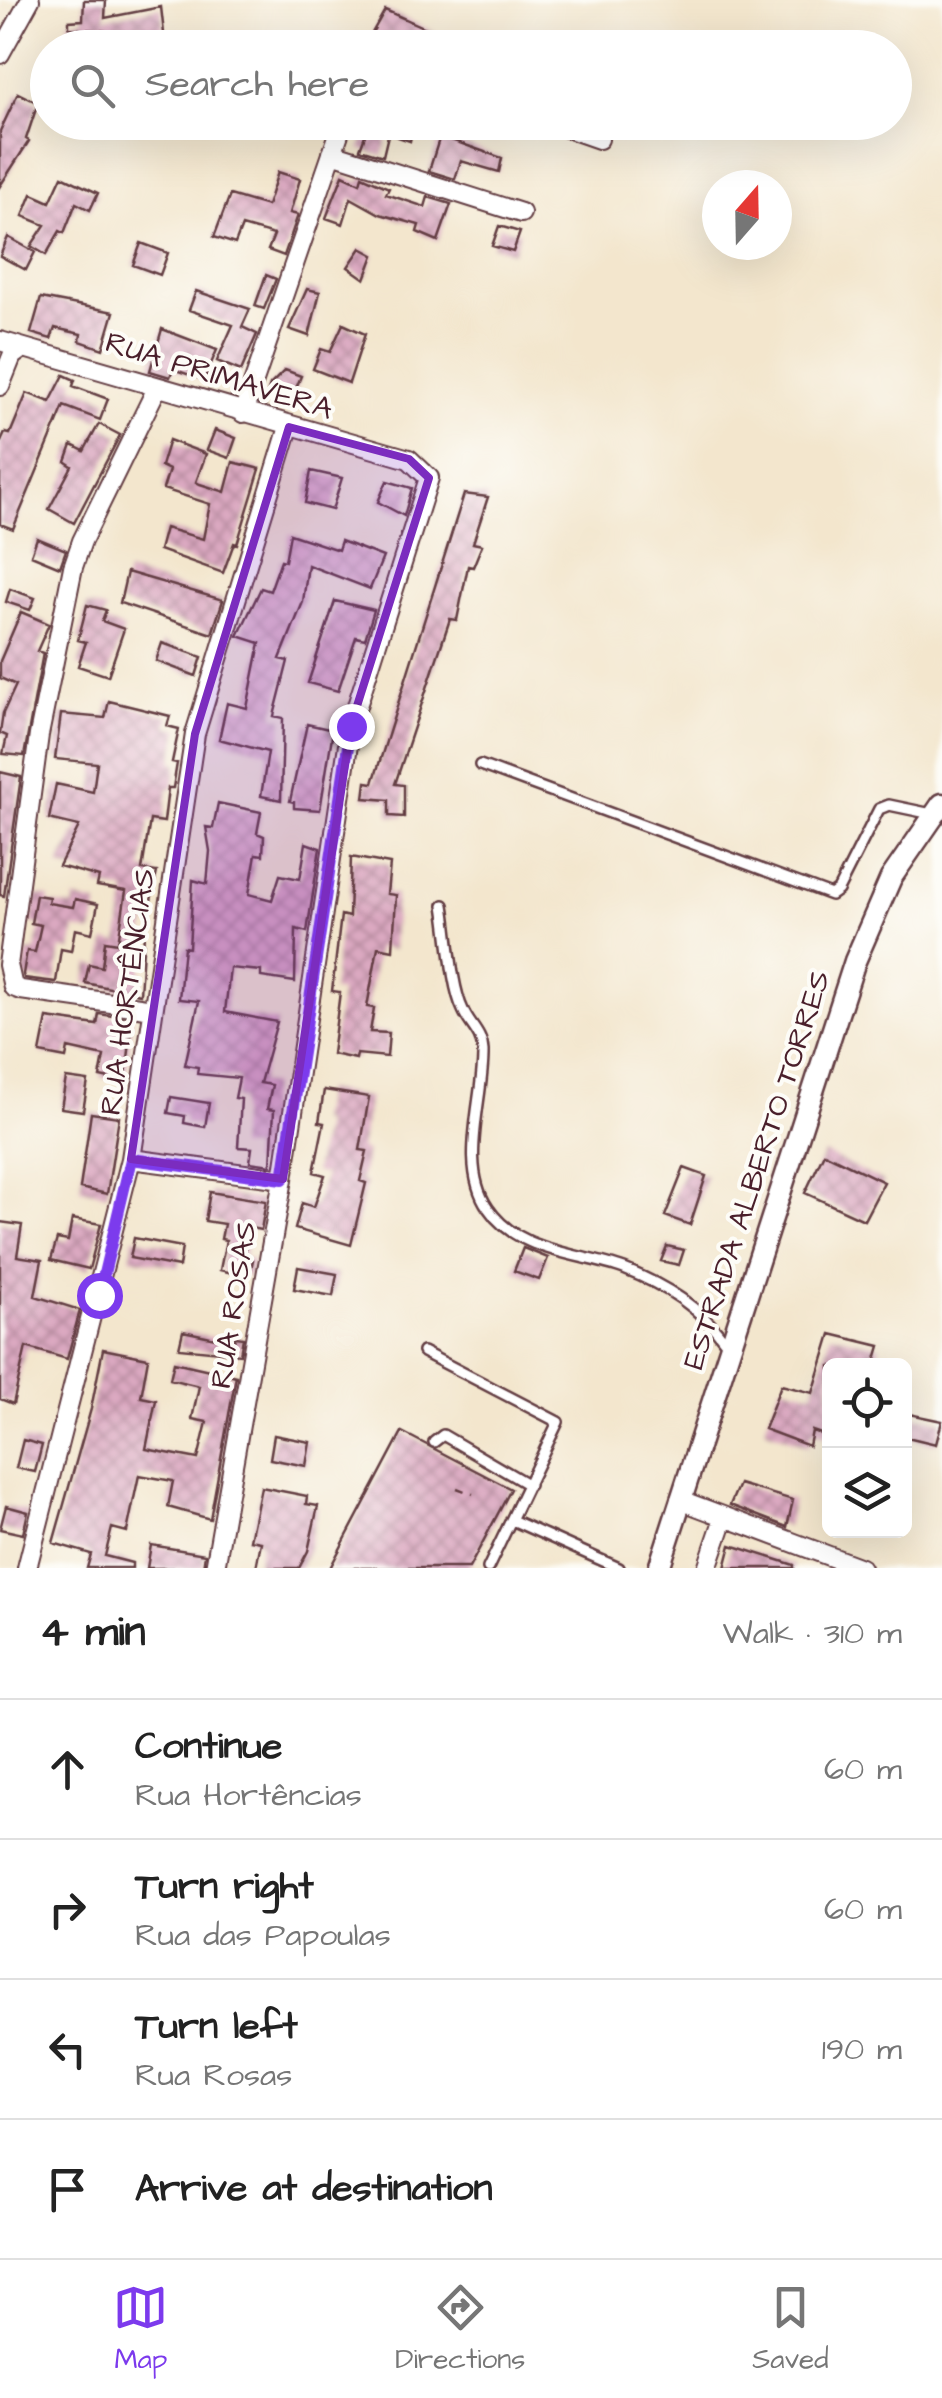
<!DOCTYPE html>
<html lang="en">
<head>
<meta charset="utf-8">
<style>
  :root { --surface:#fff; --page:#f2f2f2; --text:#222; --muted:#767676; --line:#e0e0e0; --accent:#7c3aed }
  body { margin:0; font-family:"Architects Daughter",sans-serif; background:var(--page); color:var(--text) }
  .controls { position:absolute; right:30px; bottom:30px; display:grid; overflow:hidden; border-radius:15px; box-shadow:0 10px 40px #0002 }
  .controls button { width:90px; height:90px; display:grid; place-items:center; padding:0; border:0; border-bottom:2px solid var(--line); background:var(--surface); color:var(--text); font:50px sans-serif }
  .compass { position:absolute; left:702px; top:170px; width:90px; height:90px; border-radius:50%; background:var(--surface); box-shadow:0 10px 40px #0002; rotate:20deg }
  .stop { position:absolute; width:30px; height:30px; margin:-22px; border:8px solid #7c3aed; border-radius:50%; background:#fff }
  .stop.end { background:#7c3aed; border-color:#fff; box-shadow:0 2px 10px #0008 }
  .list { margin:0; padding:0; list-style:none }
  h2 { display:flex; justify-content:space-between; align-items:center; height:130px; margin:0; padding:0 40px; font-size:42px }
  h2 small { font-size:32px; font-weight:400; color:var(--muted) }
  .list li { display:grid; grid-template-columns:65px 1fr auto; gap:30px; align-items:center; box-sizing:border-box; height:140px; padding:0 40px; border-top:2px solid var(--line) }
  .list b { display:block; font-size:38px; white-space:nowrap }
  .list p { margin:0; font-size:32px; white-space:nowrap; color:var(--muted) }
  .list em { font-size:32px; font-style:normal; color:var(--muted) }
  .icon { flex:none; width:55px; height:55px; fill:none; stroke:currentColor; stroke-width:2; stroke-linecap:round; stroke-linejoin:round }
  .map { position:relative; flex:none; width:942px; height:1568px; overflow:hidden }
  .search { position:absolute; background:var(--surface); box-shadow:0 10px 40px #0002; left:30px; right:30px; top:30px; height:110px; display:flex; align-items:center; gap:25px; box-sizing:border-box; padding:0 35px; border-radius:55px; color:var(--muted); font-size:38px }
  .sheet { height:690px; background:var(--surface) }
  nav { display:flex; justify-content:space-around; align-items:center; box-sizing:border-box; height:140px; border-top:2px solid var(--line); background:var(--surface); font-size:28px; color:var(--muted) }
  nav a { display:grid; justify-items:center; gap:5px }
  nav .on { color:var(--accent) }
  .map>svg:first-child { display:block }
  .building { fill:url(#building-cross-hatch) }
  .lines { fill:none; stroke-linecap:round; stroke-linejoin:round }
  .service-casing { stroke:#633d43; stroke-width:14 }
  .minor-casing { stroke:#633d43; stroke-width:22 }
  .tertiary-casing { stroke:#633d43; stroke-width:25 }
  .path { stroke:#633d43; stroke-width:2.5; stroke-dasharray:8 8; stroke-linecap:butt }
  .service { stroke:#fff; stroke-width:9 }
  .minor { stroke:#fff; stroke-width:18 }
  .tertiary { stroke:#fff; stroke-width:20 }
  .route { stroke:#7c3aed; stroke-width:12 }
  .marked { fill:#7b2cbf; fill-opacity:0.2; stroke:#7b2cbf; stroke-width:8; stroke-linejoin:round }
  .labels { text-anchor:middle; dominant-baseline:central; stroke-width:8; stroke-linejoin:round; paint-order:stroke }
  .street-label { font-size:30px; fill:#4a1f2b; stroke:#fdfcf7 }
</style>
</head>
<body>
<div class="map">
<svg width="942" height="1568" viewBox="0 0 942 1568">
  <defs>
    <pattern id="building-cross-hatch" width="8" height="8" patternUnits="userSpaceOnUse" patternTransform="scale(2.5)"><rect width="8" height="8" fill="#dba9c1"/><path d="M0 0l8 8M0 8l8-8" fill="none" stroke="#b4899d"/></pattern>
  </defs>
  <rect width="100%" height="100%" fill="#fdfcf7"/>
  <filter id="ink" filterUnits="userSpaceOnUse"><feTurbulence type="fractalNoise" baseFrequency=".01" numOctaves="2"/><feDisplacementMap in="SourceGraphic" scale="20" xChannelSelector="R" yChannelSelector="G"/><feConvolveMatrix kernelMatrix="1 2 1 2 8 2 1 2 1" color-interpolation-filters="sRGB"/></filter>
  <filter id="wash" filterUnits="userSpaceOnUse"><feTurbulence type="fractalNoise" baseFrequency=".0048" numOctaves="4" result="noise"/><feDisplacementMap in="SourceGraphic" scale="40" xChannelSelector="R" yChannelSelector="G"/><feGaussianBlur stdDeviation="2.25" result="paint"/><feColorMatrix in="noise" values="0 0 0 0 0 0 0 0 0 0 0 0 0 0 0 0 0 1.4 0 .05"/><feComposite in="paint" operator="in"/></filter>
  <g filter="url(#wash)">
    <rect width="100%" height="100%" fill="#f3e6cd"/>
    <g id="blocks">
      <path class="building" d="M84,0H106L105,18L161,7L165,42L117,44L116,32L69,28V21L83,20Z
        M385,10L441,35L435,48H424L397,34L391,44L372,33Z
        M18,93L38,103L26,139L29,141L0,186V131Z
        M396,122H442L435,138L412,131L410,141L392,135Z
        M368,127L388,135L383,156L360,149Z
        M440,136L502,158L499,172L461,161L455,179L429,171Z
        M278,172L300,179L290,213L298,215L284,256L268,250L274,235L242,226L235,244L214,237L230,195L267,206Z
        M343,175L360,183L362,176L389,188L386,194L425,207L428,197L451,204L438,241L417,232L419,225L380,214L351,198L343,224L326,218Z
        M62,176L98,193L90,210L76,203L64,233L60,231L46,255L31,246L45,225L23,216L32,194L50,202Z
        M499,226L520,232L513,252L492,246Z
        M8,237L35,252L26,270L0,256Z
        M141,243L168,253L160,275L133,265Z
        M361,248L374,255L365,279L348,267Z
        M266,275L276,279L264,309L255,306Z
        M307,289L320,292L309,336L289,329Z
        M196,291L250,309L242,327L257,334L241,371L217,361L233,325L189,310Z
        M41,298L114,312L103,349L80,341L81,334L55,328L51,339L31,333Z
        M343,324L365,334L349,383L313,369L321,349L330,352Z
        M162,329L217,350L204,380L173,369L170,377L150,371Z
        M285,370L301,376L289,406L266,397L270,385Z
        M64,375L75,380L73,386L108,399L100,420L64,406L13,529L0,524V444L5,433L10,434L27,393L50,402Z
        M99,424L120,435L74,523L49,509L72,466L66,462L72,445L84,451Z
        M215,430L236,438L229,458L207,450Z
        M169,440L206,454L196,482L200,484L225,492L233,462L260,469L237,544L234,543L223,573L159,550L165,528L203,539L210,504L163,489L169,470L161,466Z
        M311,471L342,478L332,510L305,503Z
        M387,481L412,488L404,516L378,502Z
        M464,494L488,497L473,543L482,545L473,567L468,566L457,620L450,619L395,784L404,785V817L389,816V800L364,798L366,782L373,783Z
        M290,534L338,550L341,541L383,557L370,589L308,565L303,602L280,659L288,661L274,716L283,718L281,800L261,796L268,752L219,739L227,703L247,708L260,643L238,636L261,588L270,591L281,560L285,561Z
        M37,538L66,550L60,567L31,555Z
        M127,572L223,600L212,634L120,603Z
        M10,589L35,598L30,610L6,602Z
        M335,601L374,610L365,639L356,637L338,691L308,683Z
        M87,605L106,610L102,621L124,629L108,676L78,666L86,642L78,640Z
        M21,612L49,624L37,651L43,653L24,756L3,754L7,736L0,733L3,713L16,685L0,678V661Z
        M162,643L202,657L196,676L156,661Z
        M109,701L170,716L167,726L179,729L172,762L177,763L173,788H168L164,822L150,820L142,870L157,872L144,934L140,994L85,983L89,964L102,967L105,941L118,943L126,891L97,886L99,877L59,866L79,826L49,819L56,784L93,792L97,763L55,759L61,714L105,718Z
        M307,724L333,730L320,810L294,808V802L290,801Z
        M0,772L21,777L4,896L0,895Z
        M218,803L261,812L257,833L264,836L263,855L256,854L249,894L272,900L280,875L300,879L306,843L320,848L307,932L296,929L295,982L261,977V971L230,968L225,1012L277,1022L260,1083L272,1085L267,1109L274,1110L271,1165L250,1162L252,1148L238,1147L241,1099L235,1098L239,1078L197,1074L198,1067L185,1065L199,1001L179,999L184,947L189,948L193,880L207,884L210,851L206,827L213,828Z
        M351,857L390,864L387,894L396,895L393,950L378,947L367,1007L374,1008L370,1032L389,1033L387,1057L357,1054L356,1059L332,1054L340,992L332,991L341,915L349,917Z
        M36,895L49,897L48,903L73,907L75,899L98,904L92,933L75,929L71,951L61,949L56,982L24,978L23,974L27,951L35,952L41,925L31,923Z
        M99,1014L133,1019L125,1082L100,1077L104,1056L68,1048L66,1058L40,1053L47,1018L97,1025Z
        M66,1078L88,1081L83,1111L61,1108Z
        M324,1090L369,1097L360,1150L367,1151L360,1181L366,1183L351,1245L295,1229L302,1203L314,1207L325,1175L314,1172L324,1123L319,1122Z
        M171,1097L209,1103L205,1127L184,1123L185,1116L168,1113Z
        M91,1113L119,1117L107,1194L80,1188Z
        M824,1153L884,1182L864,1220L805,1193Z
        M684,1168L706,1176L690,1225L665,1216Z
        M210,1192L266,1201L261,1230L250,1228L244,1258L253,1260L249,1277L220,1270L226,1240L221,1239L224,1224L205,1221Z
        M72,1219L101,1224L89,1269L51,1260L57,1239L68,1241Z
        M0,1222L22,1225L17,1256L42,1260L35,1296L80,1310L67,1359L26,1347L13,1404L0,1399Z
        M134,1238L182,1247L179,1267L130,1258Z
        M667,1246L684,1250L679,1265L661,1261Z
        M523,1248L548,1258L539,1280L514,1271Z
        M298,1267L337,1274L333,1296L294,1289Z
        M183,1331L234,1342L235,1337L243,1338L240,1354L179,1348Z
        M831,1334L880,1346L874,1366H830V1437L812,1431L809,1446L764,1429L781,1385L813,1393Z
        M103,1349L148,1358L141,1397L156,1400L146,1449L198,1459L207,1422L192,1419L199,1386L170,1379L174,1362L236,1376L210,1519L168,1507L173,1481L139,1475L127,1532L112,1528L105,1556L132,1563V1568H87L91,1554L53,1543L91,1409Z
        M909,1414L942,1421L936,1444L907,1437Z
        M402,1432L511,1489L469,1568H330Z
        M274,1435L310,1442L306,1466L270,1459Z
        M23,1440L42,1445L35,1472L16,1468Z
        M739,1484L793,1500L787,1527L730,1505Z
        M261,1487L307,1496L306,1504L318,1506L308,1551L299,1568H256L261,1542L250,1540Z
        M6,1506L28,1512L23,1534L0,1529Z
        M151,1545L205,1554L203,1568H147Z
        M731,1545L794,1565V1568H725Z"/>
    </g>
  </g>
  <g filter="url(#ink)">
    <use href="#blocks" fill-opacity="0" stroke="#633d43" stroke-width="2.5"/>
    <g class="lines">
      <g class="service-casing">
        <path id="service" d="M480,765L831,895L838,890L879,809L889,805L932,814
          M444,905C449,934 451,985 463,1010C469,1025 482,1033 483,1051C484,1099 458,1165 488,1208C518,1253 577,1252 624,1269C667,1286 700,1307 727,1344
          M423,1352L558,1422L488,1568
          M434,1442L443,1435L529,1485
          M512,1520L619,1568"/>
      </g>
      <g class="minor-casing">
        <path id="minor" d="M0,54L30,0
          M550,122L599,139
          M332,153L521,213
          M0,341L409,459L429,478L351,725L283,1179L215,1568
          M0,386L12,356L23,348
          M243,413L343,122
          M153,1009L21,990L13,987L8,965L39,735L73,567L82,541L157,388
          M131,1159L283,1179
          M680,1500L861,1568
          M27,1568L131,1159L195,734L289,427
          M707,1568L724,1518"/>
      </g>
      <g class="tertiary-casing">
        <path id="tertiary" d="M659,1568L855,961L891,878L942,804"/>
      </g>
      <path class="path" d="M457,1488L473,1494"/>
      <use href="#service" class="service"/>
      <use href="#minor" class="minor"/>
      <use href="#tertiary" class="tertiary"/>
    </g>
  </g>
  <g class="lines" filter="url(#ink)">
    <path class="route" d="M99,1295L131,1159L283,1179L351,726"/>
  </g>
  <path class="marked" d="M289,427L409,459L429,478L351,725L283,1179L131,1159L195,734Z"/>
  <g class="labels">
    <g class="street-label">
      <text transform="translate(219 376) rotate(17)">RUA PRIMAVERA</text>
      <text transform="translate(128 992) rotate(-82)">RUA HORTÊNCIAS</text>
      <text transform="translate(757 1170) rotate(-72)">ESTRADA ALBERTO TORRES</text>
      <text transform="translate(234 1305) rotate(-81)">RUA ROSAS</text>
    </g>
  </g>
</svg>
<div class="controls">
<button><svg class="icon" aria-label="locate" viewBox="0 0 24 24"><circle cx="12" cy="12" r="6"/><path d="M12 2v4M12 18v4M2 12h4M18 12h4"/></svg></button>
<button><svg class="icon" aria-label="layers" viewBox="0 0 24 24"><path d="M12 4l9 5-9 5-9-5zM3 14l9 5 9-5"/></svg></button>
</div>
<svg class="compass" viewBox="-18 -18 36 36"><path d="M0-13l5 13h-10z" fill="#e53935"/><path d="M0 13l5-13h-10z" fill="#767676"/></svg>
<div class="stop" style="left:99px;top:1295px"></div>
<div class="stop end" style="left:351px;top:726px"></div>
<div class="search"><svg class="icon" aria-label="search" viewBox="0 0 24 24"><circle cx="10" cy="10" r="6"/><path d="M15 15l6 6"/></svg>Search here</div>
</div>
<section class="sheet">
<h2>4 min<small>Walk · 310 m</small></h2>
<ul class="list">
<li><svg class="icon" aria-label="ahead" viewBox="0 0 24 24"><path d="M12 20V5M6 11l6-6 6 6"/></svg><div><b>Continue</b><p>Rua Hortências</p></div><em>60 m</em></li>
<li><svg class="icon" aria-label="right" viewBox="0 0 24 24"><path d="M7 20v-9h11M14 6l5 5-5 5"/></svg><div><b>Turn right</b><p>Rua das Papoulas</p></div><em>60 m</em></li>
<li><svg class="icon" aria-label="left" viewBox="0 0 24 24"><path d="M17 20v-9H6M10 6l-5 5 5 5"/></svg><div><b>Turn left</b><p>Rua Rosas</p></div><em>190 m</em></li>
<li><svg class="icon" aria-label="arrive" viewBox="0 0 24 24"><path d="M6 21V4h12l-3 4 3 4H6"/></svg><div><b>Arrive at destination</b></div></li>
</ul>
</section>
<nav>
<a class="on"><svg class="icon" aria-label="map" viewBox="0 0 24 24"><path d="M3 6l6-2 6 2 6-2v14l-6 2-6-2-6 2zM9 4v14M15 6v14"/></svg>Map</a>
<a><svg class="icon" aria-label="directions" viewBox="0 0 24 24"><path d="M12 3l9 9-9 9-9-9zM9 14v-3h6M13 9l2 2-2 2"/></svg>Directions</a>
<a><svg class="icon" aria-label="saved" viewBox="0 0 24 24"><path d="M7 4h10v16l-5-4-5 4z"/></svg>Saved</a>
</nav>
</body>
</html>
